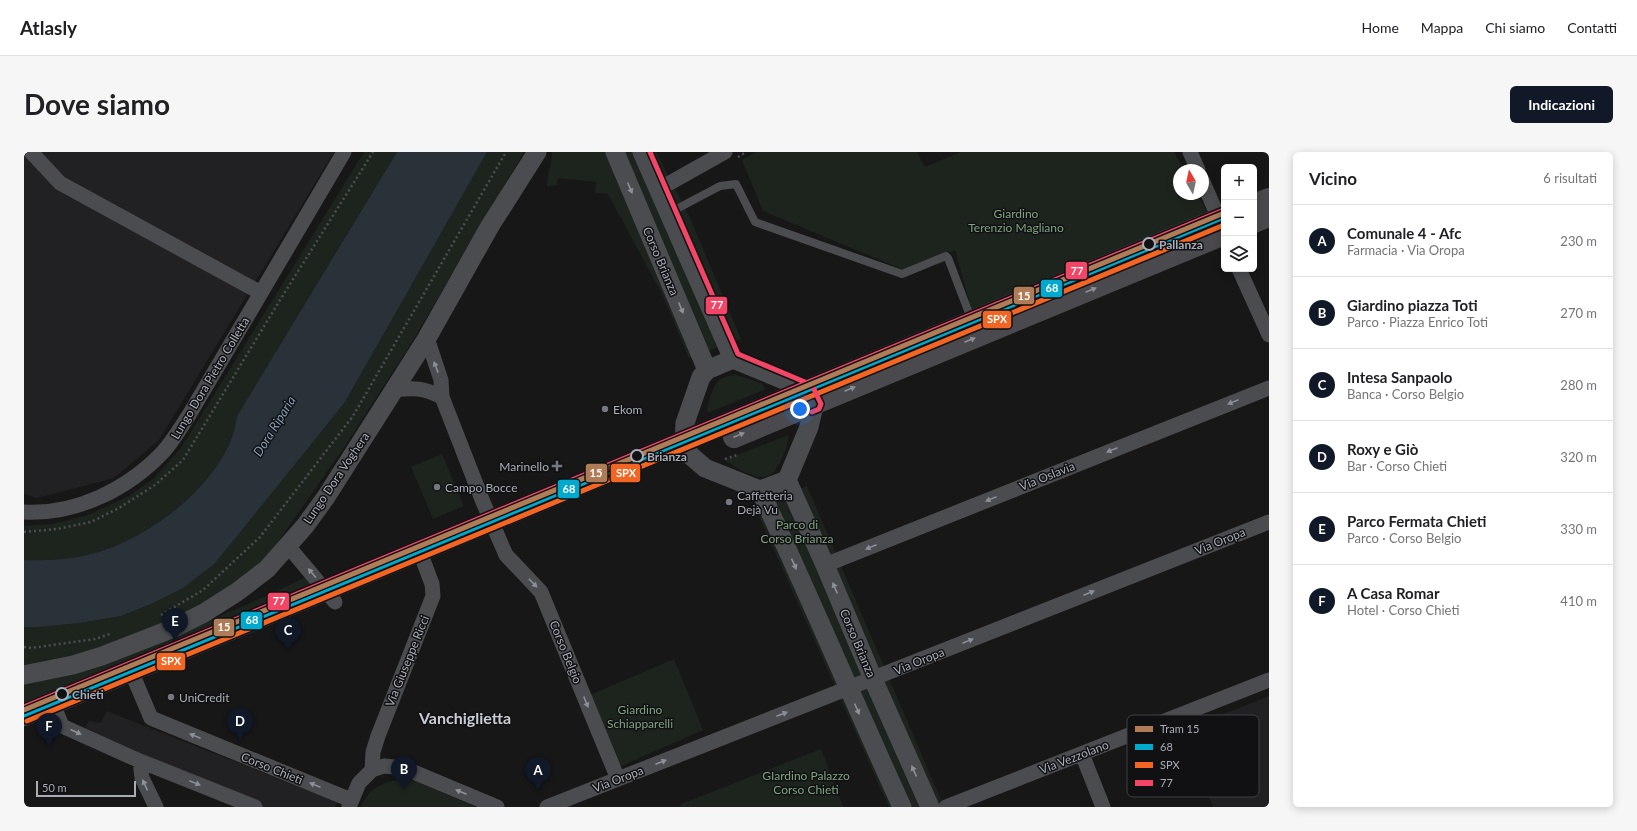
<!DOCTYPE html>
<html lang="it">
<head>
<meta charset="utf-8">
<style>
  :root { --surface:#fff; --page:#f6f6f6; --text:#202124; --muted:#757577; --line:#e0e0e0; --accent:#111827 }
  body { margin:0; font-family:Lato,sans-serif; background:var(--page); color:var(--text) }
  .controls { position:absolute; right:12px; top:12px; display:grid; overflow:hidden; border-radius:6px; box-shadow:0 2px 10px #0003 }
  .controls button { width:36px; height:36px; display:grid; place-items:center; padding:0; border:0; border-bottom:1px solid var(--line); background:var(--surface); color:var(--text); font:20px sans-serif }
  .compass { position:absolute; left:1149px; top:12px; width:36px; height:36px; border-radius:50%; background:var(--surface); box-shadow:0 2px 10px #0003; rotate:351deg }
  .scale { position:absolute; left:12px; bottom:10px; width:100px; box-sizing:border-box; padding-left:4px; border:2px solid #a8adb8; border-top:0; font-size:11px; line-height:14px; white-space:nowrap; color:#a8adb8; -webkit-text-stroke:3px #111113; paint-order:stroke }
  .you { position:absolute; left:776px; top:257px; width:14px; height:14px; margin:-10px; border:3px solid #fff; border-radius:50%; background:#1a73e8; box-shadow:0 0 0 6px #1a73e833 }
  .badge { display:grid; place-items:center; width:26px; height:26px; border-radius:50%; background:var(--accent); color:#fff; font-size:13px; font-weight:700 }
  .pin { position:absolute; translate:-50% -33px; filter:drop-shadow(0 1px 2px #0008) }
  .pin::after { content:''; position:absolute; top:21px; width:14px; height:12px; background:inherit; clip-path:polygon(0 0,100% 0,50% 100%) }
  .list { margin:0; padding:0; list-style:none }
  h2 { display:flex; justify-content:space-between; align-items:center; height:52px; margin:0; padding:0 16px; font-size:17px }
  h2 small { font-size:13px; font-weight:400; color:var(--muted) }
  .list li { display:grid; grid-template-columns:26px 1fr auto; gap:12px; align-items:center; box-sizing:border-box; height:72px; padding:0 16px; border-top:1px solid var(--line) }
  .list b { display:block; font-size:15px; white-space:nowrap }
  .list p { margin:0; font-size:13px; white-space:nowrap; color:var(--muted) }
  .list em { font-size:13px; font-style:normal; color:var(--muted) }
  .icon { flex:none; width:22px; height:22px; fill:none; stroke:currentColor; stroke-width:2; stroke-linecap:round; stroke-linejoin:round }
  .map { position:relative; flex:none; width:1245px; height:655px; overflow:hidden; border-radius:6px }
  header { display:flex; align-items:center; gap:24px; box-sizing:border-box; height:56px; padding:0 20px; background:var(--surface); border-bottom:1px solid var(--line) }
  header strong { font-size:19px }
  nav { display:flex; gap:22px; margin-inline-start:auto; font-size:14px }
  .intro { display:flex; align-items:center; justify-content:space-between; box-sizing:border-box; height:96px; padding:0 24px }
  h1 { margin:0; font-size:28px }
  .button { padding:10px 18px; border-radius:6px; background:var(--accent); color:#fff; font-size:14px; font-weight:700 }
  main { display:flex; gap:24px; padding:0 24px }
  aside { flex:1; background:var(--surface); border-radius:6px; box-shadow:0 2px 10px #0003 }
  .map>svg:first-child { display:block }
  .built { fill:#212123 }
  .green { fill:#1d241e }
  .water { fill:#2a3239 }
  .lines { fill:none; stroke-linecap:round; stroke-linejoin:round }
  .path { stroke:#4d4e52; stroke-width:2.5; stroke-dasharray:2 3; stroke-linecap:butt }
  .service { stroke:#4b4c50; stroke-width:8 }
  .minor { stroke:#4b4c50; stroke-width:15 }
  .tertiary { stroke:#4b4c50; stroke-width:19 }
  .secondary { stroke:#4a4a4e; stroke-width:22 }
  .bus-1-casing { stroke:#111113; stroke-width:8 }
  .bus-2-casing { stroke:#111113; stroke-width:8 }
  .bus-3-casing { stroke:#111113; stroke-width:8 }
  .bus-1 { stroke:#00a9ce; stroke-width:5 }
  .bus-2 { stroke:#f26522; stroke-width:5 }
  .bus-3 { stroke:#f34667; stroke-width:5 }
  .tram-1-casing { stroke:#111113; stroke-width:8 }
  .tram-1 { stroke:#b07c57; stroke-width:5 }
  .oneway { fill:#8c9099 }
  .oneway2 { fill:#8c8f98 }
  .stop-dot { fill:#111113; stroke:#a8adb8; stroke-width:2 }
  .poi-dot { fill:#757880; stroke:#111113; stroke-width:1.5 }
  .labels { text-anchor:middle; dominant-baseline:central; stroke-width:3; stroke-linejoin:round; paint-order:stroke }
  .park-label { font-size:12px; fill:#7fa381; stroke:#111113 }
  .stop-label { font-size:12px; font-weight:bold; fill:#a8adb8; stroke:#111113; text-anchor:start }
  .street-label { font-size:12px; fill:#a8adb8; stroke:#111113 }
  .poi-label { font-size:12px; fill:#a8adb8; stroke:#111113; text-anchor:start }
  .water-label { font-size:13px; font-style:italic; fill:#7f9bb3; stroke:#111113 }
  .district-label { font-size:16px; font-weight:bold; fill:#c9ccd4; stroke:#111113 }
  .key { fill:#111113; stroke:#3e4045; stroke-width:1 }
  .key-label { font-size:11px; fill:#a8adb8 }
  .line-badge { stroke:#111113; stroke-width:1.5 }
  .badge-label { font-size:11px; text-anchor:middle; font-weight:bold; fill:#fff }
</style>
</head>
<body>
<header>
<strong>Atlasly</strong>
<nav><a>Home</a><a>Mappa</a><a>Chi siamo</a><a>Contatti</a></nav>
</header>
<div class="intro"><h1>Dove siamo</h1><a class="button">Indicazioni</a></div>
<main>
<div class="map">
<svg width="1245" height="655" viewBox="0 0 1245 655">
  <rect width="100%" height="100%" fill="#171717"/>
  <path class="built" d="M0,0H310L135,288L90,326L13,346L0,342Z
    M1245,544V655H1189L1158,579Z
    M83,559L313,650L311,655H237L61,576L65,569L77,571Z"/>
  <path class="green" d="M340,0H373L213,264C206,329 119,393 58,404C39,408 19,409 0,408V374L28,372L64,363L105,344L130,326L157,296Z
    M463,0H500L385,195L319,297L251,394L213,440L155,482C197,463 242,446 283,424L292,437L0,558V475H14L56,471L97,464L127,452L159,436L321,250Z
    M528,0H632L666,66L717,187L665,206L639,144L584,42L571,41L572,30L534,26L533,33L523,35C523,21 528,14 528,0Z
    M732,0H893L901,15L937,0H1150L1160,18H1155V42H1173L1184,62L948,159L931,98L880,118L739,59L718,8Z
    M712,223L737,231L742,237L684,261L683,257C689,238 689,225 712,223Z
    M764,283C764,293 761,301 756,310C753,315 751,320 746,323C735,331 710,314 700,308Z
    M418,302L440,354L409,367L387,315Z
    M783,334L920,655H865L731,355Z
    M650,507L679,578L595,615L566,543Z
    M797,597L819,655H656L657,652Z
    M380,627L391,629L451,655H337C344,636 361,629 380,627Z"/>
  <path class="water" d="M373,0H463L321,250L213,384L190,412L159,436L127,452L97,464L56,471L14,475H0V408C19,409 39,408 58,404C119,393 206,329 213,264Z"/>
  <g class="lines">
    <path class="path" d="M714,5L722,0
      M701,307L713,303
      M0,380L33,377L67,370L95,356L131,333L159,308L256,148L349,0
      M137,463L179,438L236,385L329,264L482,0
      M0,495L7,496L71,487L86,482"/>
    <path class="service" d="M645,61L696,34L712,32L731,70L878,122L922,104L924,106L948,169"/>
    <path class="minor" d="M7,0L36,31L237,141
      M1166,0L1174,18
      M1179,30L1195,67L1197,75
      M635,37L701,0
      M1215,117L1245,183
      M403,186L417,228L418,245L459,350L482,403L517,440L594,627
      M369,238C391,236 397,235 418,245
      M0,360C52,363 104,337 139,300C149,289 157,275 165,263L320,0
      M264,394L311,450
      M801,413L1245,236
      M107,519L127,566L327,648
      M29,552L38,574L116,609L231,655
      M1058,602L1079,655
      M116,609L118,626L132,655
      M348,618L349,600L354,584L409,444L408,432L396,400
      M325,655L335,631L348,618L360,614L380,616L473,655
      M523,655L1245,370
      M922,655L1245,528"/>
    <path class="tertiary" d="M591,0L683,218
      M618,0L709,207
      M709,207L784,238L790,252L789,258L785,275L763,328L736,338L681,316L666,303L660,290L661,271L677,225L683,218Z
      M763,328L801,413L849,527L906,655
      M736,338C785,443 830,550 878,655
      M0,523L49,513L78,504L150,476L180,461L213,440L243,417L281,374L302,345L403,186L466,74L513,0"/>
    <path class="secondary" d="M1230,53L1245,47
      M1230,70L1245,64
      M710,285L1200,82
      M0,563L1200,65"/>
    <g class="bus-1-casing">
      <path id="bus-1" d="M0,563L1200,65"/>
    </g>
    <g class="bus-2-casing">
      <path id="bus-2" d="M3,569L1200,73"/>
    </g>
    <g class="bus-3-casing">
      <path id="bus-3" d="M626,0L714,202L788,233L797,252L795,257L788,260
        M0,555L1197,59"/>
    </g>
    <use href="#bus-1" class="bus-1"/>
    <use href="#bus-2" class="bus-2"/>
    <use href="#bus-3" class="bus-3"/>
    <g class="tram-1-casing">
      <path id="tram-1" d="M0,558L1200,61"/>
    </g>
    <use href="#tram-1" class="tram-1"/>
  </g>
  <defs><path id="oneway-solid" d="M-6-.8H1V-3.2L6.5 0L1 3.2V.8H-6Z"/></defs>
  <g class="oneway">
    <use href="#oneway-solid" transform="translate(606 36) rotate(67)"/>
    <use href="#oneway-solid" transform="translate(657 156) rotate(67)"/>
    <use href="#oneway-solid" transform="translate(412 215) rotate(-111)"/>
    <use href="#oneway-solid" transform="translate(1209 250) rotate(158)"/>
    <use href="#oneway-solid" transform="translate(1088 298) rotate(158)"/>
    <use href="#oneway-solid" transform="translate(967 347) rotate(158)"/>
    <use href="#oneway-solid" transform="translate(847 395) rotate(158)"/>
    <use href="#oneway-solid" transform="translate(770 412) rotate(65)"/>
    <use href="#oneway-solid" transform="translate(288 421) rotate(-130)"/>
    <use href="#oneway-solid" transform="translate(509 431) rotate(46)"/>
    <use href="#oneway-solid" transform="translate(811 436) rotate(-113)"/>
    <use href="#oneway-solid" transform="translate(1065 441) rotate(-22)"/>
    <use href="#oneway-solid" transform="translate(944 489) rotate(-22)"/>
    <use href="#oneway-solid" transform="translate(562 550) rotate(68)"/>
    <use href="#oneway-solid" transform="translate(833 557) rotate(66)"/>
    <use href="#oneway-solid" transform="translate(758 562) rotate(-21)"/>
    <use href="#oneway-solid" transform="translate(52 580) rotate(24)"/>
    <use href="#oneway-solid" transform="translate(171 584) rotate(-158)"/>
    <use href="#oneway-solid" transform="translate(637 610) rotate(-21)"/>
    <use href="#oneway-solid" transform="translate(890 619) rotate(-114)"/>
    <use href="#oneway-solid" transform="translate(171 631) rotate(22)"/>
    <use href="#oneway-solid" transform="translate(121 633) rotate(-115)"/>
    <use href="#oneway-solid" transform="translate(291 633) rotate(-158)"/>
    <use href="#oneway-solid" transform="translate(437 640) rotate(-157)"/>
  </g>
  <g class="oneway2">
    <use href="#oneway-solid" transform="translate(1067 138) rotate(-23)"/>
    <use href="#oneway-solid" transform="translate(946 188) rotate(-23)"/>
    <use href="#oneway-solid" transform="translate(826 237) rotate(-23)"/>
    <use href="#oneway-solid" transform="translate(715 283) rotate(-22)"/>
  </g>
  <g class="stop-dot">
    <circle cx="1125" cy="92" r="6"/>
    <circle cx="613" cy="304" r="6"/>
    <circle cx="38" cy="542" r="6"/>
  </g>
  <g class="poi-dot">
    <circle cx="581" cy="257" r="4"/>
    <path d="M531 308h4v4h4v4h-4v4h-4v-4h-4v-4h4z"/>
    <circle cx="413" cy="335" r="4"/>
    <circle cx="705" cy="350" r="4"/>
    <circle cx="147" cy="545" r="4"/>
  </g>
  <g class="labels">
    <g class="park-label">
      <text x="992" y="61">Giardino<tspan x="992" dy="14">Terenzio Magliano</tspan></text>
      <text x="773" y="372">Parco di<tspan x="773" dy="14">Corso Brianza</tspan></text>
      <text x="616" y="557">Giardino<tspan x="616" dy="14">Schiapparelli</tspan></text>
      <text x="782" y="623">GIardino Palazzo<tspan x="782" dy="14">Corso Chieti</tspan></text>
    </g>
    <g class="stop-label">
      <text x="1135" y="92">Pallanza</text>
      <text x="623" y="304">Brianza</text>
      <text x="48" y="542">Chieti</text>
    </g>
    <g class="street-label">
      <text transform="translate(637 109) rotate(67)">Corso Brianza</text>
      <text transform="translate(186 226) rotate(-59)">Lungo Dora Pietro Colletta</text>
      <text transform="translate(1023 324) rotate(-22)">Via Oslavia</text>
      <text transform="translate(312 326) rotate(-56)">Lungo Dora Voghera</text>
      <text transform="translate(1196 389) rotate(-22)">Via Oropa</text>
      <text transform="translate(834 491) rotate(67)">Corso Brianza</text>
      <text transform="translate(542 500) rotate(68)">Corso Belgio</text>
      <text transform="translate(383 509) rotate(-68)">Via Giuseppe Ricci</text>
      <text transform="translate(895 509) rotate(-22)">Via Oropa</text>
      <text transform="translate(1050 605) rotate(-21)">Via Vezzolano</text>
      <text transform="translate(248 616) rotate(22)">Corso Chieti</text>
      <text transform="translate(594 627) rotate(-21)">Via Oropa</text>
    </g>
    <g class="poi-label">
      <text x="589" y="257">Ekom</text>
      <text x="525" y="314" text-anchor="end">Marinello</text>
      <text x="421" y="335">Campo Bocce</text>
      <text x="713" y="343">Caffetteria<tspan x="713" dy="14">Dejà Vu</tspan></text>
      <text x="155" y="545">UniCredit</text>
    </g>
    <g class="water-label">
      <text transform="translate(250 274) rotate(-58)">Dora Riparia</text>
    </g>
    <g class="district-label">
      <text x="441" y="565">Vanchiglietta</text>
    </g>
  </g>
  <rect x="1103" y="563" width="132" height="82" rx="6" class="key"/>
  <rect x="1111" y="574" width="18" height="6" fill="#b07c57"/>
  <rect x="1111" y="592" width="18" height="6" fill="#00a9ce"/>
  <rect x="1111" y="610" width="18" height="6" fill="#f26522"/>
  <rect x="1111" y="628" width="18" height="6" fill="#f34667"/>
  <g class="key-label">
    <text x="1136" y="581">Tram 15</text>
    <text x="1136" y="599">68</text>
    <text x="1136" y="617">SPX</text>
    <text x="1136" y="635">77</text>
  </g>
  <g class="line-badge">
    <rect x="1041" y="109" width="23" height="19" rx="4" fill="#f34667"/>
    <rect x="1016" y="127" width="23" height="19" rx="4" fill="#00a9ce"/>
    <rect x="989" y="134" width="22" height="19" rx="4" fill="#b07c57"/>
    <rect x="681" y="144" width="23" height="19" rx="4" fill="#f34667"/>
    <rect x="958" y="158" width="30" height="19" rx="4" fill="#f26522"/>
    <rect x="561" y="311" width="23" height="20" rx="4" fill="#b07c57"/>
    <rect x="586" y="311" width="31" height="20" rx="4" fill="#f26522"/>
    <rect x="533" y="327" width="23" height="20" rx="4" fill="#00a9ce"/>
    <rect x="243" y="440" width="23" height="19" rx="4" fill="#f34667"/>
    <rect x="216" y="459" width="23" height="19" rx="4" fill="#00a9ce"/>
    <rect x="189" y="466" width="22" height="19" rx="4" fill="#b07c57"/>
    <rect x="132" y="500" width="30" height="19" rx="4" fill="#f26522"/>
  </g>
  <g class="badge-label">
    <text x="1053" y="123">77</text>
    <text x="1028" y="140">68</text>
    <text x="1000" y="148">15</text>
    <text x="693" y="157">77</text>
    <text x="973" y="171">SPX</text>
    <text x="572" y="325">15</text>
    <text x="602" y="325">SPX</text>
    <text x="545" y="341">68</text>
    <text x="255" y="453">77</text>
    <text x="228" y="472">68</text>
    <text x="200" y="479">15</text>
    <text x="147" y="513">SPX</text>
  </g>
</svg>
<div class="controls">
<button>+</button>
<button>−</button>
<button><svg class="icon" aria-label="layers" viewBox="0 0 24 24"><path d="M12 4l9 5-9 5-9-5zM3 14l9 5 9-5"/></svg></button>
</div>
<svg class="compass" viewBox="-18 -18 36 36"><path d="M0-13l5 13h-10z" fill="#e53935"/><path d="M0 13l5-13h-10z" fill="#757577"/></svg>
<div class="scale">50 m</div>
<div class="you"></div>
<div class="pin badge" style="left:514px;top:638px">A</div>
<div class="pin badge" style="left:380px;top:637px">B</div>
<div class="pin badge" style="left:264px;top:498px">C</div>
<div class="pin badge" style="left:216px;top:589px">D</div>
<div class="pin badge" style="left:151px;top:489px">E</div>
<div class="pin badge" style="left:25px;top:594px">F</div>
</div>
<aside>
<h2>Vicino<small>6 risultati</small></h2>
<ul class="list">
<li><span class="badge">A</span><div><b>Comunale 4 - Afc</b><p>Farmacia · Via Oropa</p></div><em>230 m</em></li>
<li><span class="badge">B</span><div><b>Giardino piazza Toti</b><p>Parco · Piazza Enrico Toti</p></div><em>270 m</em></li>
<li><span class="badge">C</span><div><b>Intesa Sanpaolo</b><p>Banca · Corso Belgio</p></div><em>280 m</em></li>
<li><span class="badge">D</span><div><b>Roxy e Giò</b><p>Bar · Corso Chieti</p></div><em>320 m</em></li>
<li><span class="badge">E</span><div><b>Parco Fermata Chieti</b><p>Parco · Corso Belgio</p></div><em>330 m</em></li>
<li><span class="badge">F</span><div><b>A Casa Romar</b><p>Hotel · Corso Chieti</p></div><em>410 m</em></li>
</ul>
</aside>
</main>
</body>
</html>
